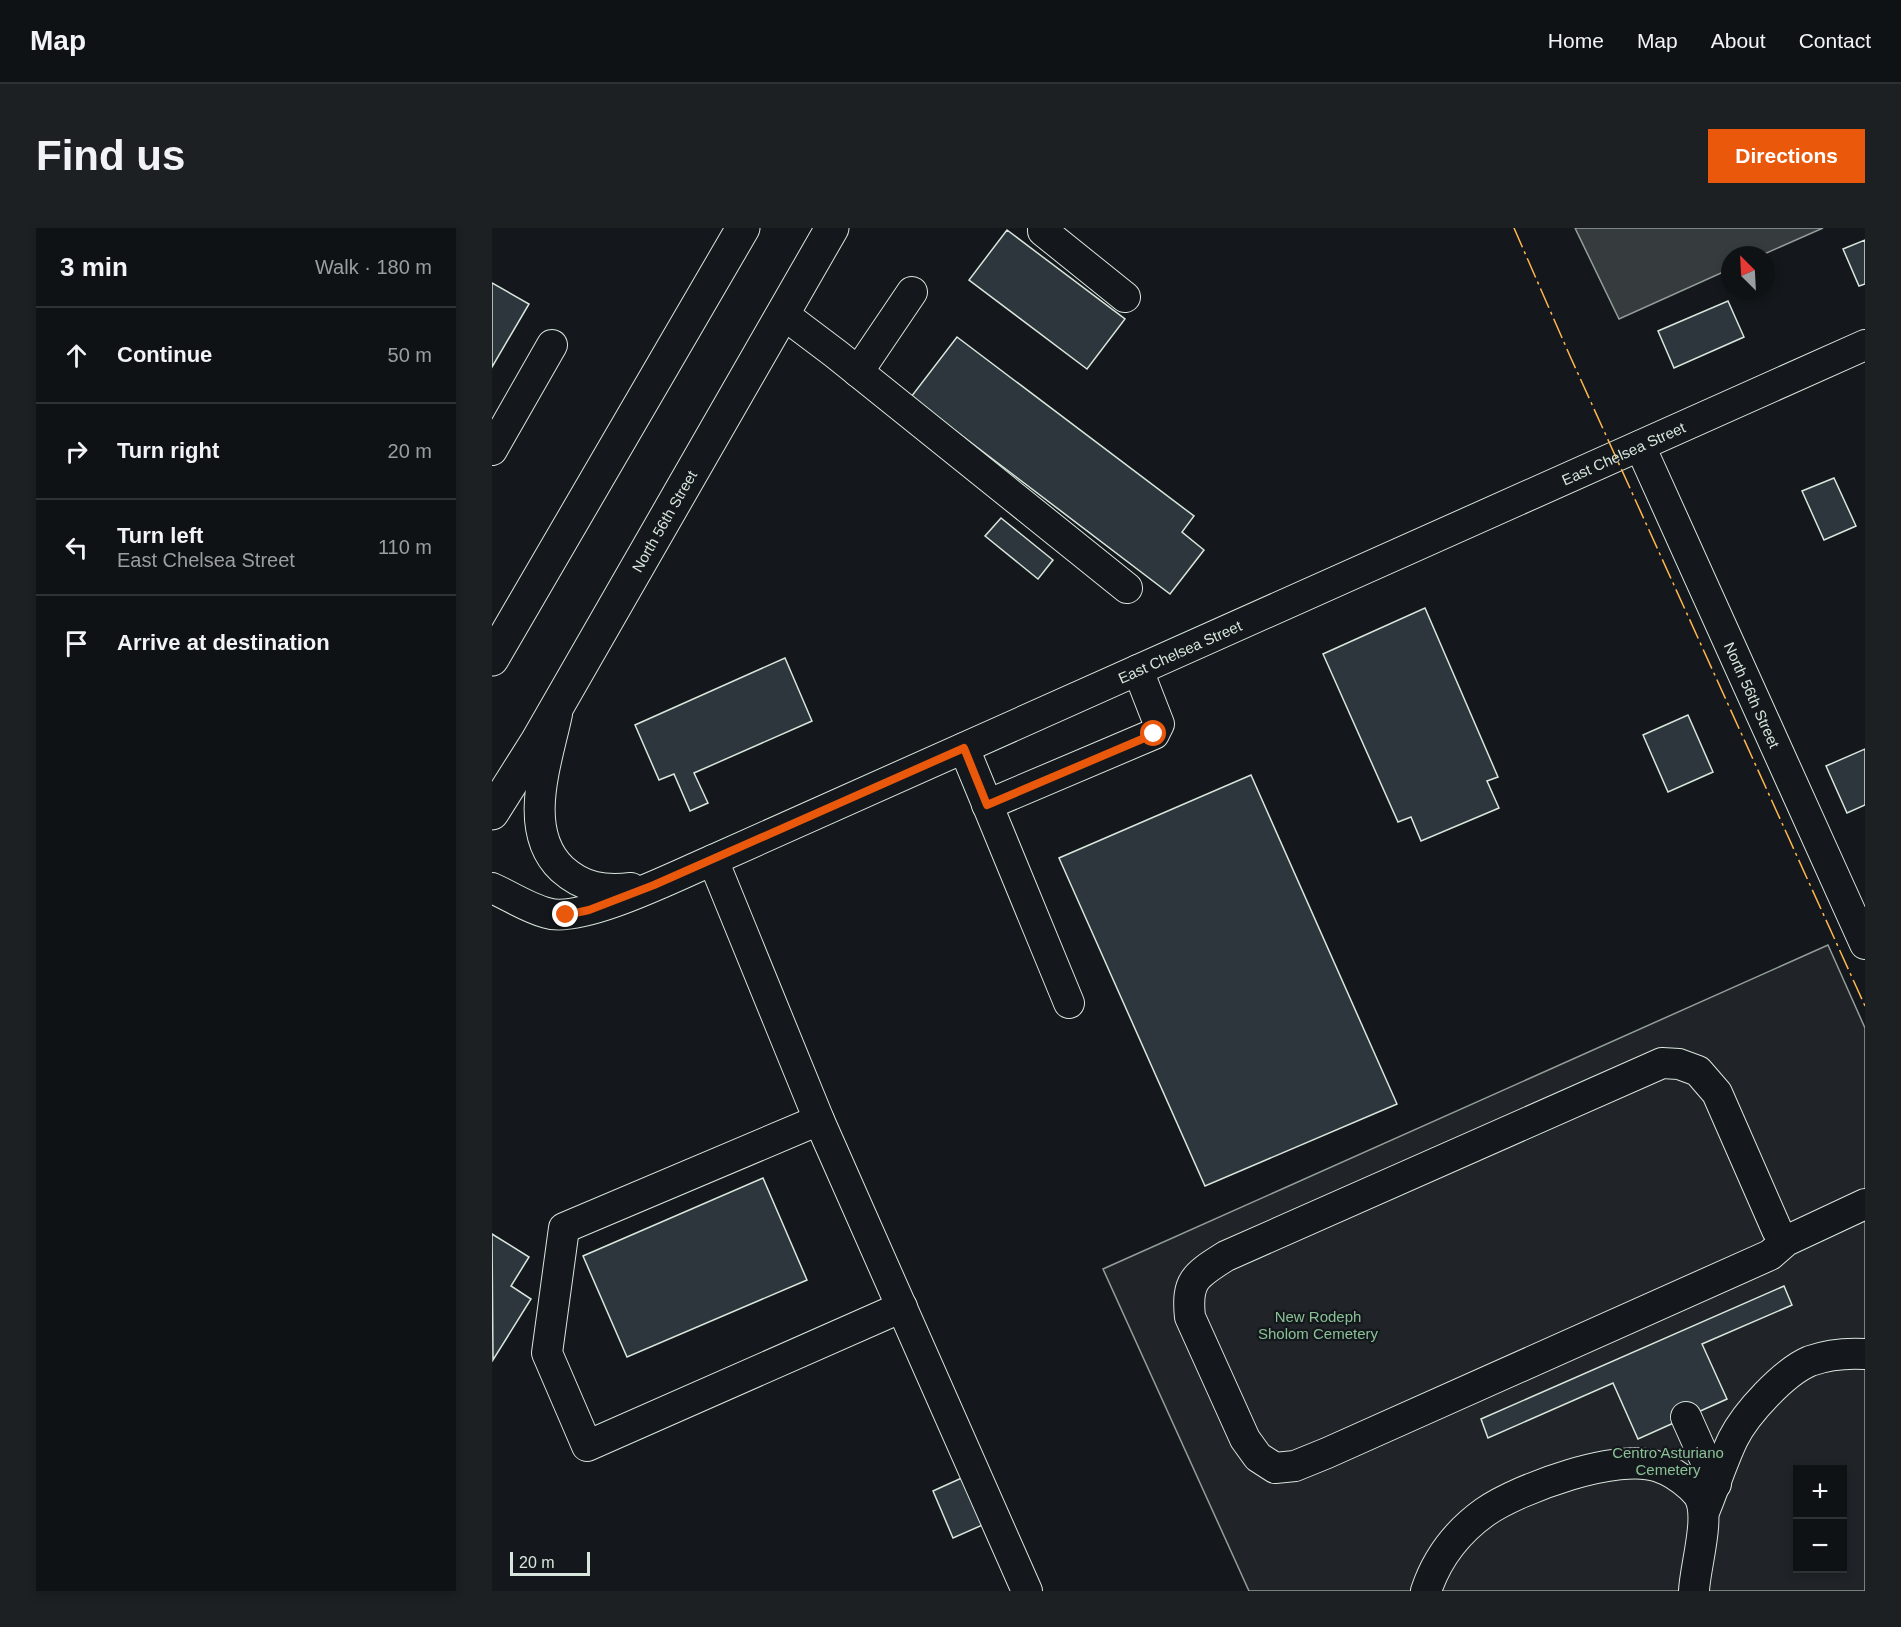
<!DOCTYPE html>
<html lang="en">
<head>
<meta charset="utf-8">
<style>
  :root { --surface:#0f1215; --page:#1d2022; --text:#f1f3f6; --muted:#9b9ea0; --line:#2f3234; --accent:#ea580c }
  body { margin:0; font-family:Arial,sans-serif; background:var(--page); color:var(--text) }
  .controls { position:absolute; right:18px; bottom:18px; display:grid; overflow:hidden; border-radius:0px; box-shadow:0 3px 9px #0003 }
  .controls button { width:54px; height:54px; display:grid; place-items:center; padding:0; border:0; border-bottom:2px solid var(--line); background:var(--surface); color:var(--text); font:30px sans-serif }
  .compass { position:absolute; left:1229px; top:18px; width:54px; height:54px; border-radius:50%; background:var(--surface); box-shadow:0 3px 9px #0003; rotate:336deg }
  .scale { position:absolute; left:18px; bottom:15px; width:80px; box-sizing:border-box; padding-left:6px; border:3px solid #d8e6dc; border-top:0; font-size:16px; line-height:21px; white-space:nowrap; color:#d8e6dc; -webkit-text-stroke:4px #14181c; paint-order:stroke }
  .stop { position:absolute; width:18px; height:18px; margin:-14px; border:4px solid #ea580c; border-radius:50%; background:#fff }
  .stop.end { background:#ea580c; border-color:#fff; box-shadow:0 2px 6px #0008 }
  .list { margin:0; padding:0; list-style:none }
  h2 { display:flex; justify-content:space-between; align-items:center; height:78px; margin:0; padding:0 24px; font-size:26px }
  h2 small { font-size:20px; font-weight:400; color:var(--muted) }
  .list li { display:grid; grid-template-columns:39px 1fr auto; gap:18px; align-items:center; box-sizing:border-box; height:96px; padding:0 24px; border-top:2px solid var(--line) }
  .list b { display:block; font-size:22px; white-space:nowrap }
  .list p { margin:0; font-size:20px; white-space:nowrap; color:var(--muted) }
  .list em { font-size:20px; font-style:normal; color:var(--muted) }
  .icon { flex:none; width:33px; height:33px; fill:none; stroke:currentColor; stroke-width:2; stroke-linecap:round; stroke-linejoin:round }
  .map { position:relative; flex:none; width:1373px; height:1363px; overflow:hidden; border-radius:0px }
  header { display:flex; align-items:center; gap:36px; box-sizing:border-box; height:84px; padding:0 30px; background:var(--surface); border-bottom:2px solid var(--line) }
  header strong { font-size:28px }
  nav { display:flex; gap:33px; margin-inline-start:auto; font-size:21px }
  .intro { display:flex; align-items:center; justify-content:space-between; box-sizing:border-box; height:144px; padding:0 36px }
  h1 { margin:0; font-size:42px }
  .button { padding:15px 27px; border-radius:0px; background:var(--accent); color:#fff; font-size:21px; font-weight:700 }
  main { display:flex; gap:36px; padding:0 36px }
  aside { flex:1; background:var(--surface); border-radius:0px; box-shadow:0 3px 9px #0003 }
  .map>svg:first-child { display:block }
  .green { fill:#202428; stroke:#939e99; stroke-width:1.5; fill-rule:evenodd }
  .water { fill:#363b3e; stroke:#939e99; stroke-width:1.5 }
  .building { fill:#2c363c; stroke:#d8e6dc; stroke-width:1.5 }
  .lines { fill:none; stroke-linecap:round; stroke-linejoin:round }
  .minor-casing { stroke:#d8e6dc; stroke-width:32 }
  .major-casing { stroke:#d8e6dc; stroke-width:35 }
  .minor { stroke:#14181c; stroke-width:30 }
  .major { stroke:#14181c; stroke-width:33 }
  .power { stroke:#ffb74d; stroke-width:1.5; stroke-dasharray:21 4.5 3 4.5; stroke-linecap:butt }
  .route { stroke:#ea580c; stroke-width:8 }
  .labels { text-anchor:middle; dominant-baseline:central; stroke-width:4.5; stroke-linejoin:round; paint-order:stroke }
  .street-label { font-size:15px; fill:#d8e6dc; stroke:#14181c }
  .park-label { font-size:15px; fill:#8ac095; stroke:#14181c }
</style>
</head>
<body>
<header>
<strong>Map</strong>
<nav><a>Home</a><a>Map</a><a>About</a><a>Contact</a></nav>
</header>
<div class="intro"><h1>Find us</h1><a class="button">Directions</a></div>
<main>
<aside>
<h2>3 min<small>Walk · 180 m</small></h2>
<ul class="list">
<li><svg class="icon" aria-label="ahead" viewBox="0 0 24 24"><path d="M12 20V5M6 11l6-6 6 6"/></svg><div><b>Continue</b></div><em>50 m</em></li>
<li><svg class="icon" aria-label="right" viewBox="0 0 24 24"><path d="M7 20v-9h11M14 6l5 5-5 5"/></svg><div><b>Turn right</b></div><em>20 m</em></li>
<li><svg class="icon" aria-label="left" viewBox="0 0 24 24"><path d="M17 20v-9H6M10 6l-5 5 5 5"/></svg><div><b>Turn left</b><p>East Chelsea Street</p></div><em>110 m</em></li>
<li><svg class="icon" aria-label="arrive" viewBox="0 0 24 24"><path d="M6 21V4h12l-3 4 3 4H6"/></svg><div><b>Arrive at destination</b></div></li>
</ul>
</aside>
<div class="map">
<svg width="1373" height="1363" viewBox="0 0 1373 1363">
  <rect width="100%" height="100%" fill="#14181c"/>
  <path class="green" d="M1336,717L1373,800V1363H757L611,1041ZM1306,1242H1350V1340H1306Z"/>
  <path class="water" d="M1083,0H1331L1270,27H1238V41L1127,91Z"/>
  <path class="building" d="M515,2L633,91L595,141L477,52Z
    M1373,12V56L1367,58L1351,21Z
    M0,55L37,76L0,139Z
    M1236,73L1252,109L1182,140L1166,103Z
    M465,109L702,288L690,304L712,322L678,366L419,169Z
    M1342,250L1364,298L1332,312L1310,263Z
    M509,290L561,332L546,351L493,308Z
    M933,380L1006,549L995,553L1007,580L929,613L919,589L906,594L831,426Z
    M293,430L320,493L202,545L216,575L198,583L182,546L167,552L143,497Z
    M1196,487L1221,544L1176,564L1151,507Z
    M1373,521V577L1355,585L1334,538Z
    M759,547L905,876L713,958L567,630Z
    M271,950L315,1052L135,1129L91,1028Z
    M0,1006L37,1029L19,1058L39,1071L1,1132Z
    M1292,1058L1300,1077L1210,1116L1235,1171L1146,1211L1121,1155L996,1210L989,1191Z
    M474,1248L495,1295L461,1310L441,1263Z"/>
  <g class="lines">
    <g class="minor-casing">
      <g id="minor">
        <path d="M551,0V3L633,69"/>
        <path d="M291,86L344,126L635,360"/>
        <path d="M366,144L420,64"/>
        <path id="s1" d="M1148,218L1373,716"/>
        <path d="M0,222L60,117"/>
        <path d="M65,486C55,534 29,602 70,641C91,660 112,663 139,660"/>
        <path d="M472,520L577,775"/>
        <path d="M495,577L662,506L667,496L646,442"/>
        <path d="M221,632L327,892L535,1363"/>
        <path id="s2" d="M0,660C18,668 36,680 55,685C89,696 186,647 221,632L1373,117"/>
        <path d="M327,892L72,1000L55,1125L95,1218L410,1079"/>
        <path d="M1294,1013L1285,1002L1225,865L1206,843L1187,836L1170,835L734,1028C704,1047 694,1052 698,1089L753,1211L766,1229L783,1240L803,1238L835,1225L1278,1027L1294,1013L1373,976"/>
        <path d="M1194,1189L1224,1256"/>
        <path d="M1212,1284C1222,1260 1230,1234 1241,1211C1254,1185 1292,1144 1318,1133C1335,1127 1356,1125 1373,1126"/>
        <path d="M934,1363C945,1330 965,1304 993,1284C1028,1260 1126,1224 1167,1239C1179,1243 1189,1250 1198,1258C1201,1261 1205,1265 1207,1268C1219,1289 1203,1338 1202,1363"/>
      </g>
    </g>
    <g class="major-casing">
      <g id="major">
        <path d="M0,431L251,0"/>
        <path id="s3" d="M0,585L46,512L340,0"/>
      </g>
    </g>
    <use href="#minor" class="minor"/>
    <use href="#major" class="major"/>
    <path class="power" d="M1022,0L1078,128L1373,778"/>
  </g>
  <g class="lines">
    <path class="route" d="M74,687L97,682L162,657L472,520L495,577L662,506"/>
  </g>
  <g class="labels">
    <g class="street-label">
      <text stroke="none"><textPath href="#s2" startOffset="1234">East Chelsea Street</textPath></text>
      <text stroke="none"><textPath href="#s3" startOffset="339">North 56th Street</textPath></text>
      <text stroke="none"><textPath href="#s2" startOffset="748">East Chelsea Street</textPath></text>
      <text stroke="none"><textPath href="#s1" startOffset="273">North 56th Street</textPath></text>
    </g>
    <g class="park-label">
      <text x="826" y="1088">New Rodeph<tspan x="826" dy="17">Sholom Cemetery</tspan></text>
      <text x="1176" y="1224">Centro Asturiano<tspan x="1176" dy="17">Cemetery</tspan></text>
    </g>
  </g>
</svg>
<div class="controls">
<button>+</button>
<button>−</button>
</div>
<svg class="compass" viewBox="-18 -18 36 36"><path d="M0-13l5 13h-10z" fill="#e53935"/><path d="M0 13l5-13h-10z" fill="#9b9ea0"/></svg>
<div class="scale">20 m</div>
<div class="stop" style="left:662px;top:506px"></div>
<div class="stop end" style="left:74px;top:687px"></div>
</div>
</main>
</body>
</html>
